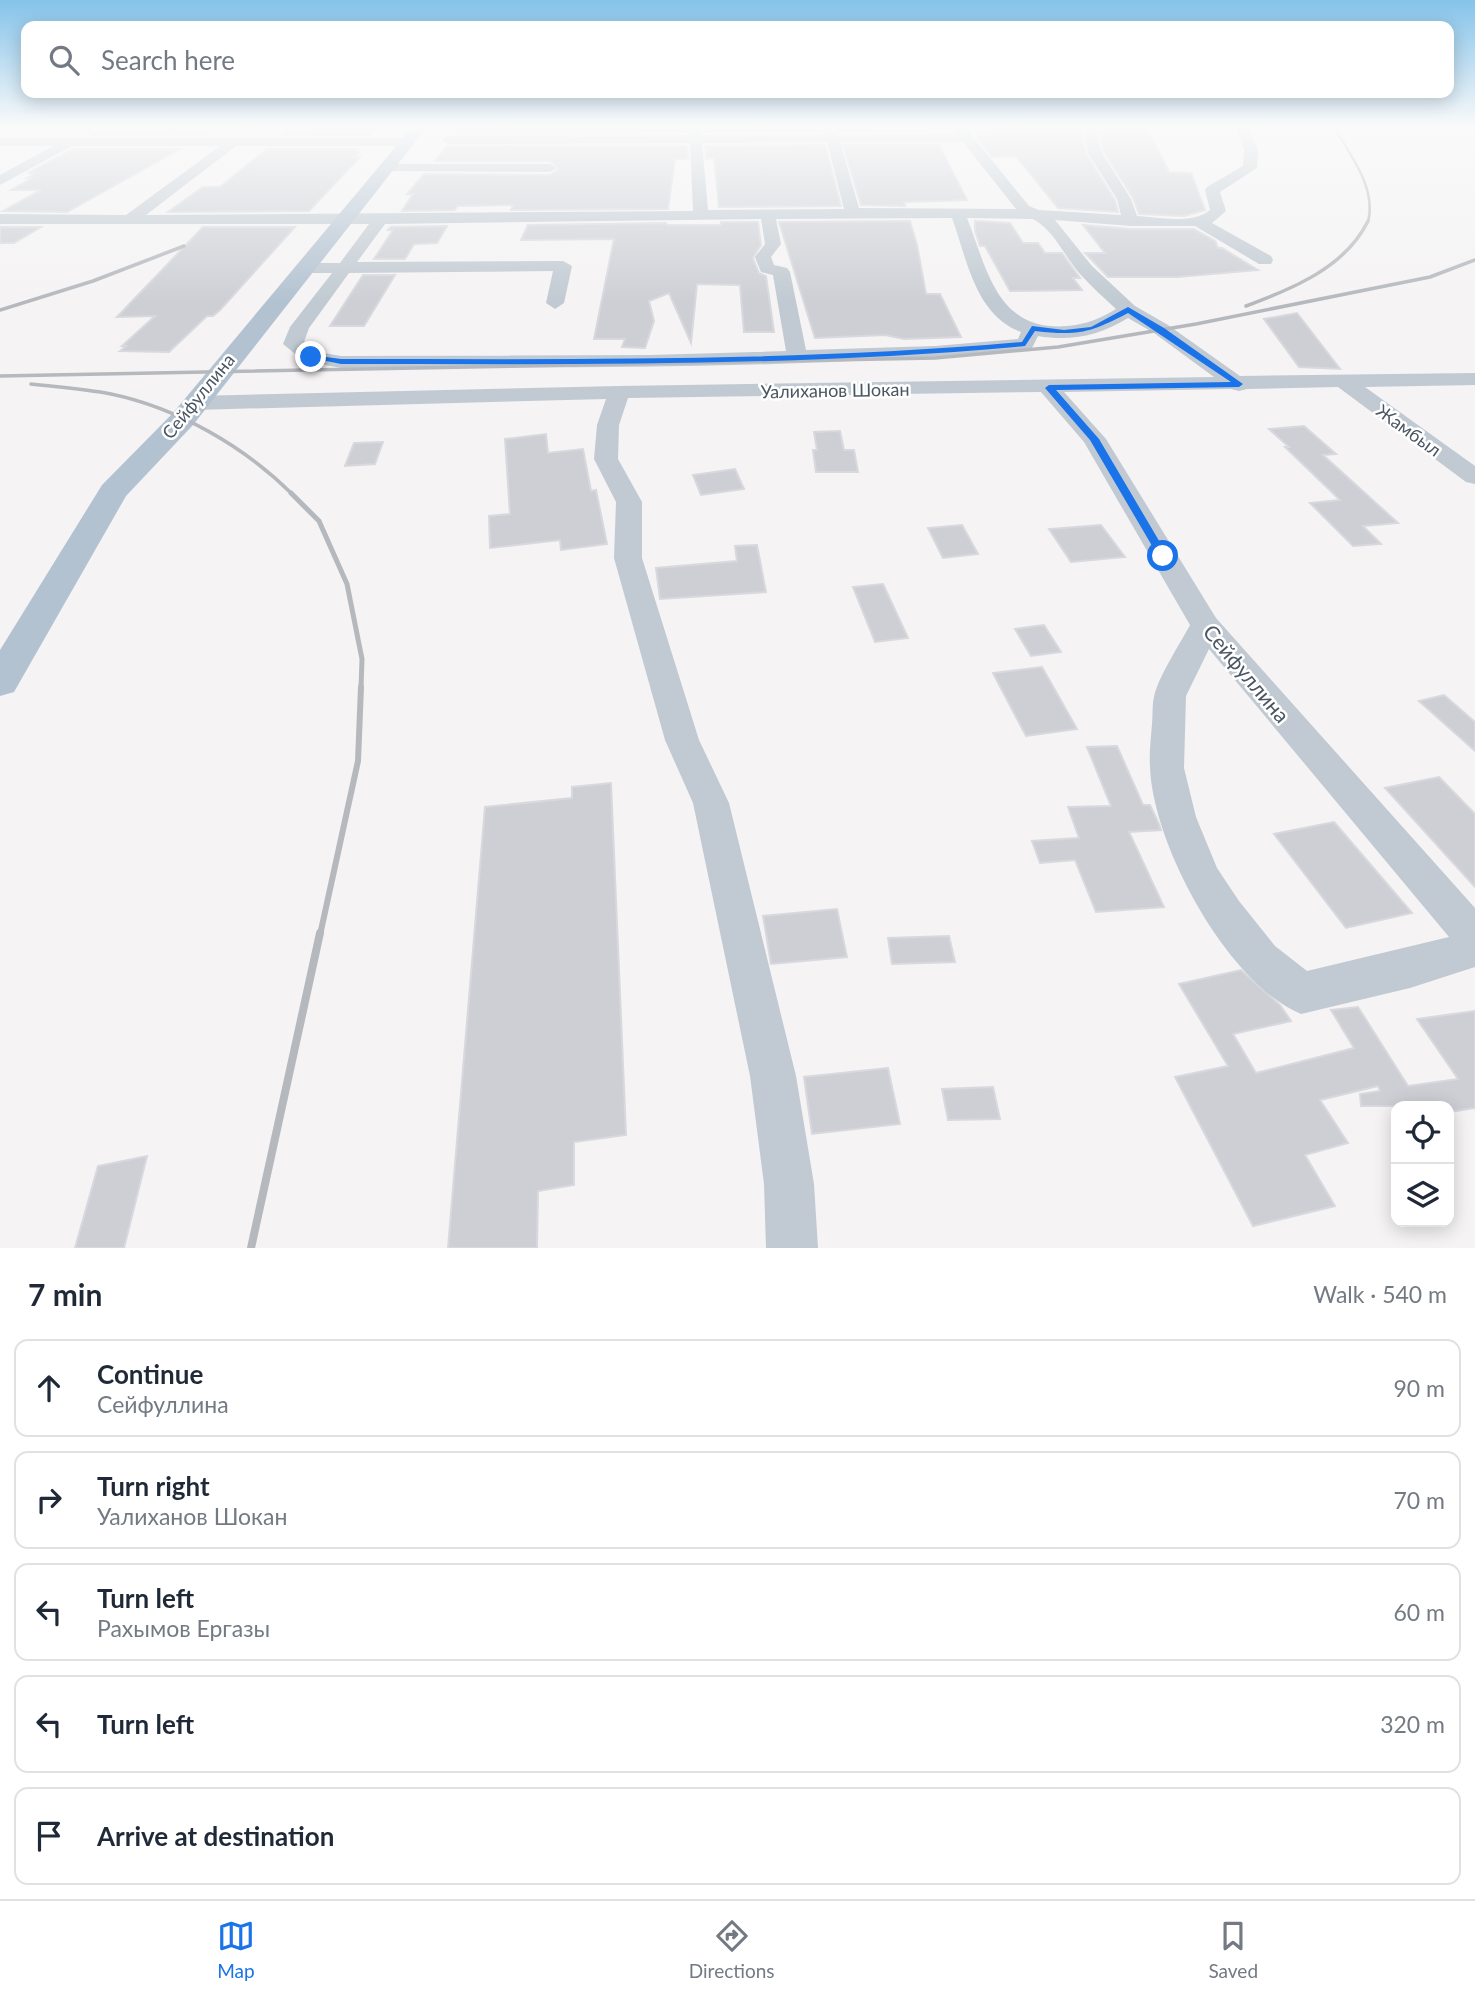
<!DOCTYPE html>
<html lang="en">
<head>
<meta charset="utf-8">
<style>
  :root { --surface:#fff; --page:#f2f2f3; --text:#1f2937; --muted:#747a83; --line:#e0e1e3; --accent:#1a73e8 }
  body { margin:0; font-family:Lato,sans-serif; background:var(--page); color:var(--text) }
  .controls { position:absolute; right:21px; bottom:21px; display:grid; overflow:hidden; border-radius:14px; box-shadow:0 4px 18px #0003 }
  .controls button { width:63px; height:63px; display:grid; place-items:center; padding:0; border:0; border-bottom:2px solid var(--line); background:var(--surface); color:var(--text); font:35px sans-serif }
  .stop { position:absolute; width:21px; height:21px; margin:-16px; border:5px solid #1a73e8; border-radius:50%; background:#fff }
  .stop.end { background:#1a73e8; border-color:#fff; box-shadow:0 2px 7px #0008 }
  .list { margin:0; padding:0; list-style:none }
  h2 { display:flex; justify-content:space-between; align-items:center; height:91px; margin:0; padding:0 28px; font-size:30px }
  h2 small { font-size:23px; font-weight:400; color:var(--muted) }
  .list li { display:grid; grid-template-columns:46px 1fr auto; gap:21px; align-items:center; box-sizing:border-box; height:98px; margin:0 14px 14px; padding:0 14px; border:2px solid var(--line); border-radius:14px }
  .list b { display:block; font-size:26px; white-space:nowrap }
  .list p { margin:0; font-size:23px; white-space:nowrap; color:var(--muted) }
  .list em { font-size:23px; font-style:normal; color:var(--muted) }
  .icon { flex:none; width:38px; height:38px; fill:none; stroke:currentColor; stroke-width:2; stroke-linecap:round; stroke-linejoin:round }
  .map { position:relative; flex:none; width:1475px; height:1248px; overflow:hidden }
  .search { position:absolute; background:var(--surface); box-shadow:0 4px 18px #0003; left:21px; right:21px; top:21px; height:77px; display:flex; align-items:center; gap:18px; box-sizing:border-box; padding:0 24px; border-radius:14px; color:var(--muted); font-size:26px }
  .sheet { height:651px; background:var(--surface) }
  nav { display:flex; justify-content:space-around; align-items:center; box-sizing:border-box; height:98px; border-top:2px solid var(--line); background:var(--surface); font-size:19px; color:var(--muted) }
  nav a { display:grid; justify-items:center; gap:4px }
  nav .on { color:var(--accent) }
  .map>svg:first-child { display:block }
  .building { fill:#cdcfd5; stroke:#d7d9de; stroke-width:2 }
  .lines { fill:none; stroke-linecap:round; stroke-linejoin:round }
  .minor { fill:#c1cad2; fill-rule:evenodd }
  .major { fill:#b3c2d1; fill-rule:evenodd }
  .rail-far4 { stroke:#b5b8bd; stroke-width:2.5 }
  .rail-far3 { stroke:#b5b8bd; stroke-width:3.5 }
  .rail-far2 { stroke:#b5b8bd; stroke-width:5 }
  .rail-far1 { stroke:#b5b8bd; stroke-width:6 }
  .rail { stroke:#b5b8bd; stroke-width:8 }
  .route { fill:#1a73e8 }
  .labels { text-anchor:middle; dominant-baseline:central; stroke-width:5; stroke-linejoin:round; paint-order:stroke }
  .far-street-label { font-size:18px; fill:#4a5661; stroke:#fff }
  .street-label { font-size:21px; fill:#4a5661; stroke:#fff }
</style>
</head>
<body>
<div class="map">
<svg width="1475" height="1248" viewBox="0 0 1475 1248">
  <rect width="100%" height="100%" fill="#f5f3f3"/>
  <path class="building" d="M339,127H378L371,135H284L289,131L336,130Z
    M464,127H686V132L459,133Z
    M704,127H817L819,132H704Z
    M835,127H927L930,132H838Z
    M991,127H1080L1086,154L1115,200L1118,212L1058,208L1016,156L992,157L976,137V132H995Z
    M1098,127L1148,130L1169,172L1191,173L1205,210L1184,216L1139,214L1133,198L1104,152Z
    M177,128L168,134H207L92,135L100,132Z
    M825,145L841,206L719,207L714,158L706,159L705,146Z
    M843,145H939L967,200L904,202L905,206L861,205Z
    M447,146H687L688,159H675L668,209L511,210L513,205L457,206L455,210L402,211L413,194H407L424,174L550,175L559,169L550,161H435Z
    M73,149H180L67,212L3,211L41,190H11L32,178H27L36,173H28Z
    M267,149H358L355,152H359L354,157H360L309,211L168,212L203,187H220Z
    M910,221L917,245L926,294H940L961,337L904,339L885,335L815,338L779,222Z
    M975,221L1010,223L1023,243H1038L1045,253H1062L1080,278H1073L1082,290L1010,291L985,246H980L975,231Z
    M721,222H758L761,245L753,258L759,273L766,276L774,332H744L740,285L697,284L691,343L669,293L649,301L654,321L645,348L622,347L625,339H594L614,239L521,240L528,225L666,223V225H721Z
    M1083,225L1131,229H1194L1215,241L1218,248H1222L1258,270L1177,277H1108L1085,253H1105Z
    M447,226L437,243L414,244L405,259H374L393,230H388L391,227Z
    M0,227H41L14,243H0Z
    M203,227H295L220,310L213,316H207L169,352L120,351L126,346H122L155,316L117,317Z
    M363,275H395L364,326H330Z
    M1297,313L1340,369L1299,367L1264,319Z
    M1304,426L1336,454L1323,455L1398,523L1363,526L1381,544L1353,546L1310,503L1340,500L1285,447H1289L1269,429Z
    M840,431L844,450H854L858,472H816L813,450H817L814,432Z
    M546,434L548,453L583,449L591,491L596,490L607,544L561,550L560,540L490,548L489,516L510,514L505,439Z
    M383,442L375,464L345,466L354,443Z
    M735,469L744,489L701,495L693,475Z
    M962,525L978,554L943,558L928,528Z
    M1101,525L1125,557L1071,562L1049,529Z
    M757,545L766,592L660,599L656,568L737,561L735,546Z
    M883,584L908,638L875,642L853,587Z
    M1044,625L1061,652L1031,656L1015,629Z
    M1042,667L1077,729L1026,736L993,673Z
    M1444,695L1475,722V751L1419,701Z
    M1117,746L1143,805H1150L1159,824L1161,830L1129,832L1164,907L1096,912L1075,860L1040,863L1032,841L1079,838L1068,807L1111,806L1087,747Z
    M1439,777L1475,814V887L1385,788Z
    M611,783L626,1135L574,1142V1185L538,1191L537,1248H448L485,807L572,798V787Z
    M1334,822L1412,913L1346,928L1274,834Z
    M837,909L847,957L771,964L763,916Z
    M949,936L955,962L892,964L888,938Z
    M1241,970L1280,1005L1291,1021L1233,1034L1256,1073L1354,1048L1331,1010L1358,1007L1408,1086L1458,1079L1417,1019L1475,1011V1108L1449,1112V1106H1361L1360,1094L1380,1091L1378,1086L1320,1100L1348,1143L1305,1155L1335,1206L1253,1226L1175,1077L1228,1066L1179,984Z
    M888,1068L900,1124L812,1134L804,1077Z
    M993,1087L1000,1119L948,1120L942,1089Z
    M147,1156L124,1248H75L98,1166Z"/>
  <g class="lines">
    <path class="minor" d="M689,127H701L702,135H824L819,127H831L837,135L957,134L952,127H965L1029,206L1039,210L1121,215L1117,199L1088,153L1083,127H1095L1102,153L1131,199L1137,216C1160,217 1191,225 1210,210L1205,190L1207,187L1243,166L1244,150L1236,127H1248L1258,150L1257,168L1220,192L1226,211L1212,223L1271,256L1273,260L1271,264H1259L1195,226H1131L1055,220L1092,266L1135,306L1168,325L1240,376L1475,373V385L1365,387L1475,466V484L1466,482L1338,387L1247,389L1239,391L1231,389L1064,392L1106,439L1216,618L1475,908V967L1410,988L1301,1014C1228,984 1152,844 1150,766C1149,752 1151,738 1152,724C1153,715 1152,705 1154,697C1158,677 1180,644 1190,625L1084,442L1041,392L628,398L619,425L618,459L642,502V558L699,740L729,803L796,1076L814,1184L818,1248H766L764,1184L750,1076L693,803L665,740L614,558L616,502L594,459L597,425L606,399L194,410L186,408L183,403L186,398L194,396L619,386L1214,377L1154,333L1128,318C1101,335 1071,342 1038,336L1032,348L1025,350C798,370 569,367 341,368L304,361L283,344L290,327L332,273H303L294,268L303,263H340L369,224H0V214L126,215L220,146H72L0,185V175L53,146H0V138H408L414,142L408,146H236L146,215L693,211L690,143L448,144L442,140L448,136L689,135ZM827,142L844,209L708,210L702,143ZM840,142H963L1016,209L859,208ZM952,218C967,259 975,315 1021,332L1018,339L935,346L806,350L790,272L787,268L774,265L771,257L781,244L776,219ZM967,218L1033,219C1055,231 1064,256 1080,274C1091,286 1104,298 1116,309C1095,322 1075,328 1050,326C994,321 985,262 967,218ZM761,219L765,244L755,257L761,272L773,275L786,351L650,355L341,356L317,352L304,342L309,328L349,273L553,271L546,303L555,309L564,303L572,266L563,261L357,262L385,224ZM1209,649L1449,937L1307,971L1275,946L1239,901L1217,868L1196,817L1184,768L1186,696Z
      M386,164H550L557,168L550,172L381,171V165Z"/>
    <path class="major" d="M412,127H427L193,425L126,496L14,692L0,696V650L102,485L173,413Z"/>
    <path class="rail-far4" d="M1334,127C1350,155 1377,188 1368,222"/>
    <path class="rail-far3" d="M1246,306C1293,288 1345,268 1368,221
      M0,310L93,281L184,246
      M0,376L935,358L1058,347L1196,324L1430,277L1475,260
      M31,384C57,387 85,389 111,394C178,408 245,447 292,494"/>
    <path class="rail-far2" d="M291,493L319,521L347,584L362,659L361,688"/>
    <path class="rail-far1" d="M320,935L358,761L361,687"/>
    <path class="rail" d="M251,1248L320,933"/>
  </g>
  <linearGradient id="sky" x2="0" y2="1"><stop stop-color="#85c3ea"/><stop offset="0.42" stop-color="#fafafa"/><stop offset="1" stop-color="#fafafa" stop-opacity="0"/></linearGradient>
  <rect width="1475" height="302" fill="url(#sky)"/>
  <path class="route" d="M1128,307L1164,328L1243,384L1239,387L1056,390L1099,439L1168,556L1163,560L1158,556L1090,440L1045,388L1049,385L1231,382L1128,313C1090,333 1078,336 1035,331L1025,346C798,367 569,364 341,364L307,357L311,355L341,359C568,359 796,362 1022,342L1032,326L1064,330L1091,327Z"/>
  <g class="labels">
    <g class="far-street-label">
      <text transform="translate(835 390) rotate(-1)">Уалиханов Шокан</text>
      <text transform="translate(198 396) rotate(-51)">Сейфуллина</text>
      <text transform="translate(1409 430) rotate(36)">Жамбыл</text>
    </g>
    <g class="street-label">
      <text transform="translate(1247 673) rotate(50)">Сейфуллина</text>
    </g>
  </g>
</svg>
<div class="controls">
<button><svg class="icon" aria-label="locate" viewBox="0 0 24 24"><circle cx="12" cy="12" r="6"/><path d="M12 2v4M12 18v4M2 12h4M18 12h4"/></svg></button>
<button><svg class="icon" aria-label="layers" viewBox="0 0 24 24"><path d="M12 4l9 5-9 5-9-5zM3 14l9 5 9-5"/></svg></button>
</div>
<div class="stop" style="left:1163px;top:556px"></div>
<div class="stop end" style="left:311px;top:357px"></div>
<div class="search"><svg class="icon" aria-label="search" viewBox="0 0 24 24"><circle cx="10" cy="10" r="6"/><path d="M15 15l6 6"/></svg>Search here</div>
</div>
<section class="sheet">
<h2>7 min<small>Walk · 540 m</small></h2>
<ul class="list">
<li><svg class="icon" aria-label="ahead" viewBox="0 0 24 24"><path d="M12 20V5M6 11l6-6 6 6"/></svg><div><b>Continue</b><p>Сейфуллина</p></div><em>90 m</em></li>
<li><svg class="icon" aria-label="right" viewBox="0 0 24 24"><path d="M7 20v-9h11M14 6l5 5-5 5"/></svg><div><b>Turn right</b><p>Уалиханов Шокан</p></div><em>70 m</em></li>
<li><svg class="icon" aria-label="left" viewBox="0 0 24 24"><path d="M17 20v-9H6M10 6l-5 5 5 5"/></svg><div><b>Turn left</b><p>Рахымов Ергазы</p></div><em>60 m</em></li>
<li><svg class="icon" aria-label="left" viewBox="0 0 24 24"><path d="M17 20v-9H6M10 6l-5 5 5 5"/></svg><div><b>Turn left</b></div><em>320 m</em></li>
<li><svg class="icon" aria-label="arrive" viewBox="0 0 24 24"><path d="M6 21V4h12l-3 4 3 4H6"/></svg><div><b>Arrive at destination</b></div></li>
</ul>
</section>
<nav>
<a class="on"><svg class="icon" aria-label="map" viewBox="0 0 24 24"><path d="M3 6l6-2 6 2 6-2v14l-6 2-6-2-6 2zM9 4v14M15 6v14"/></svg>Map</a>
<a><svg class="icon" aria-label="directions" viewBox="0 0 24 24"><path d="M12 3l9 9-9 9-9-9zM9 14v-3h6M13 9l2 2-2 2"/></svg>Directions</a>
<a><svg class="icon" aria-label="saved" viewBox="0 0 24 24"><path d="M7 4h10v16l-5-4-5 4z"/></svg>Saved</a>
</nav>
</body>
</html>
